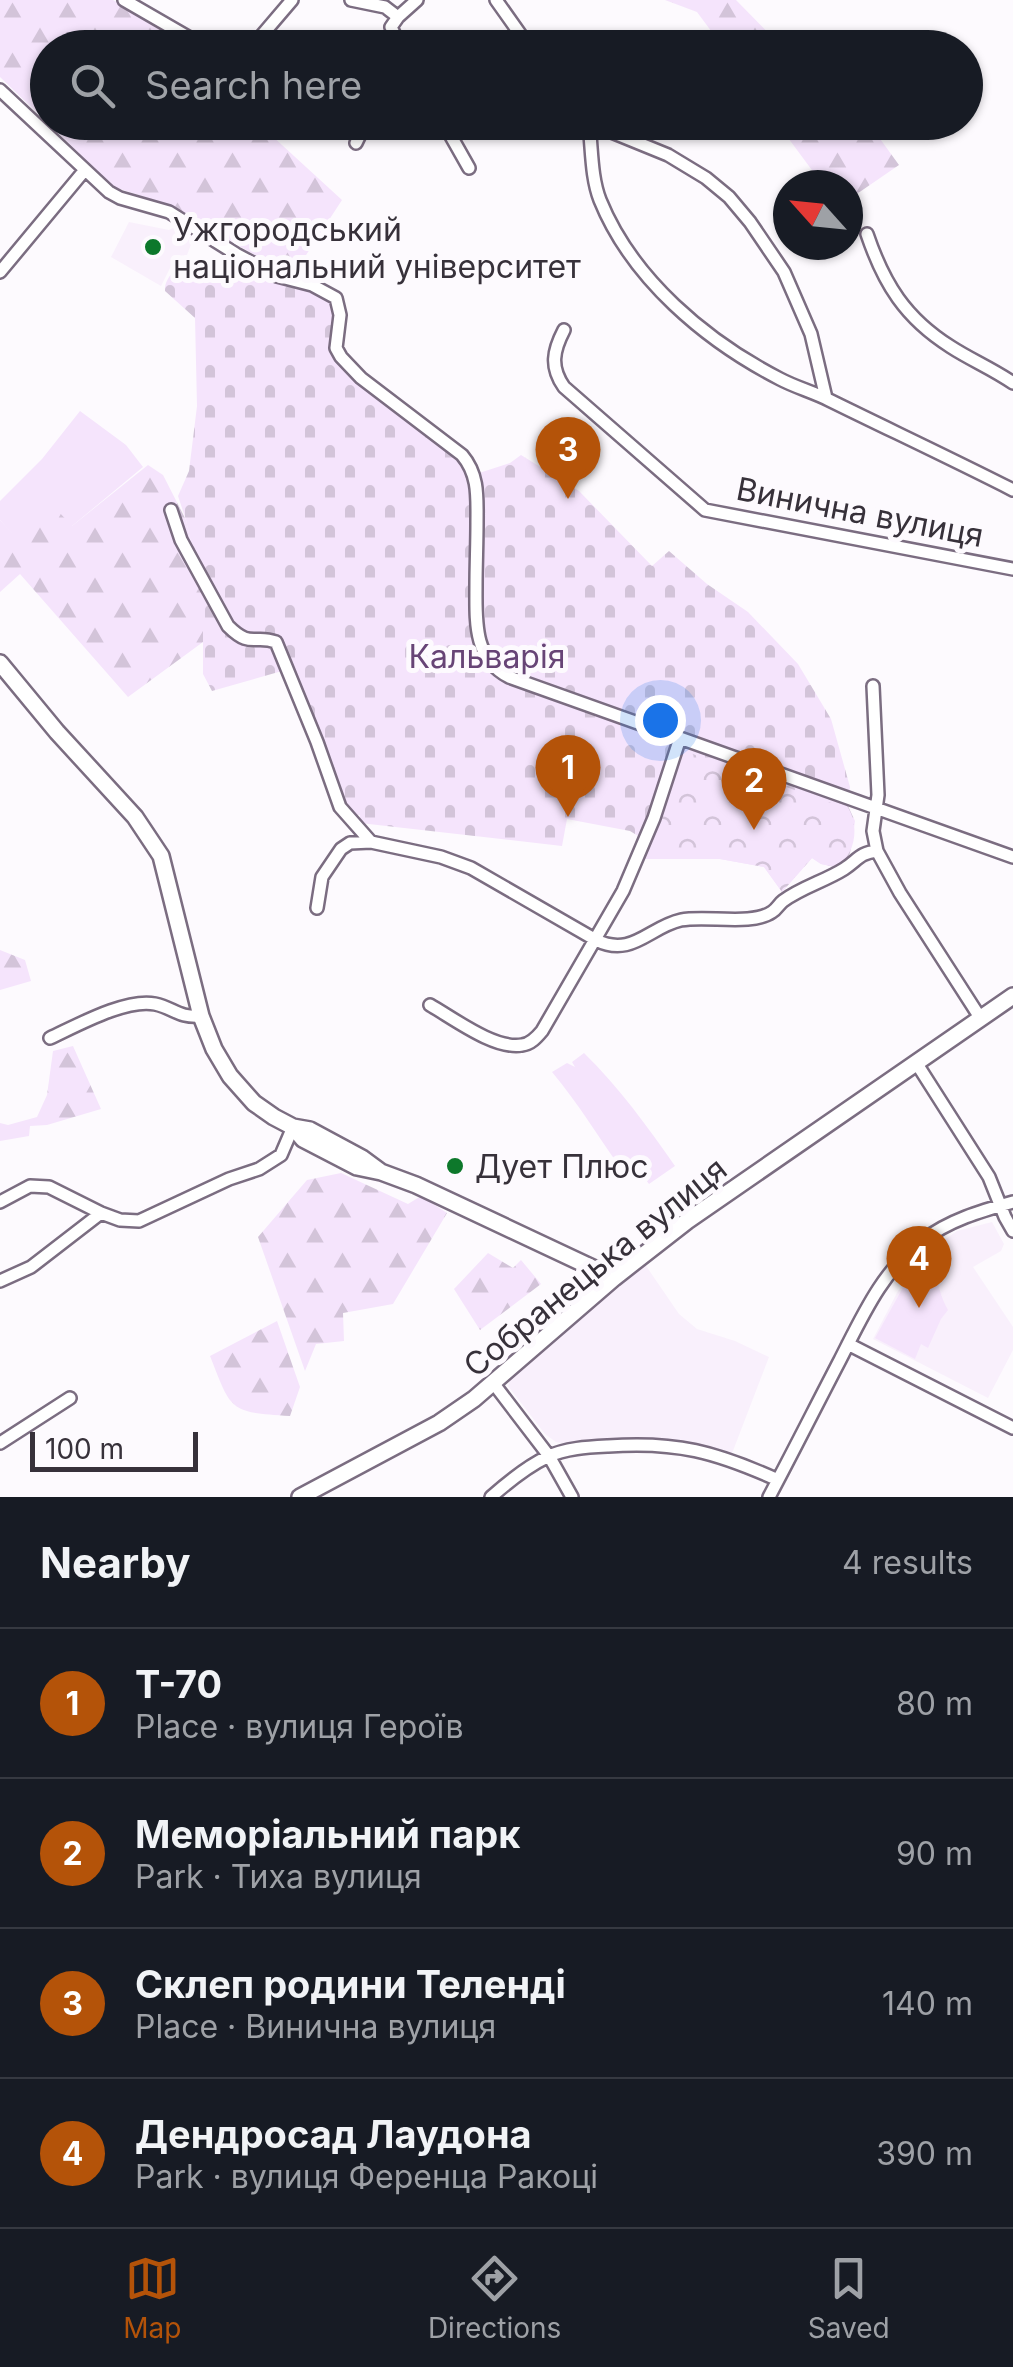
<!DOCTYPE html>
<html lang="en">
<head>
<meta charset="utf-8">
<style>
  :root { --surface:#171b24; --page:#242831; --text:#f1f3f6; --muted:#9ea1a6; --line:#363941; --accent:#b45309 }
  body { margin:0; font-family:Inter,sans-serif; background:var(--page); color:var(--text) }
  .compass { position:absolute; left:773px; top:170px; width:90px; height:90px; border-radius:50%; background:var(--surface); box-shadow:0 2px 8px #0004; rotate:297deg }
  .scale { position:absolute; left:30px; bottom:25px; width:168px; box-sizing:border-box; padding-left:10px; border:5px solid #37313a; border-top:0; font-size:28px; line-height:35px; white-space:nowrap; color:#37313a; -webkit-text-stroke:8px #fdfafe; paint-order:stroke }
  .you { position:absolute; left:660px; top:720px; width:35px; height:35px; margin:-25px; border:8px solid #fff; border-radius:50%; background:#1a73e8; box-shadow:0 0 0 15px #1a73e833 }
  .badge { display:grid; place-items:center; width:65px; height:65px; border-radius:50%; background:var(--accent); color:#fff; font-size:32px; font-weight:700 }
  .pin { position:absolute; translate:-50% -82px; filter:drop-shadow(0 2px 5px #0008) }
  .pin::after { content:''; position:absolute; top:52px; width:35px; height:30px; background:inherit; clip-path:polygon(0 0,100% 0,50% 100%) }
  .list { margin:0; padding:0; list-style:none }
  h2 { display:flex; justify-content:space-between; align-items:center; height:130px; margin:0; padding:0 40px; font-size:42px }
  h2 small { font-size:32px; font-weight:400; color:var(--muted) }
  .list li { display:grid; grid-template-columns:65px 1fr auto; gap:30px; align-items:center; box-sizing:border-box; height:150px; padding:0 40px; border-top:2px solid var(--line) }
  .list b { display:block; font-size:38px; white-space:nowrap }
  .list p { margin:0; font-size:32px; white-space:nowrap; color:var(--muted) }
  .list em { font-size:32px; font-style:normal; color:var(--muted) }
  .icon { flex:none; width:55px; height:55px; fill:none; stroke:currentColor; stroke-width:2; stroke-linecap:round; stroke-linejoin:round }
  .map { position:relative; flex:none; width:1013px; height:1497px; overflow:hidden }
  .search { position:absolute; background:var(--surface); box-shadow:0 2px 8px #0004; left:30px; right:30px; top:30px; height:110px; display:flex; align-items:center; gap:25px; box-sizing:border-box; padding:0 35px; border-radius:55px; color:var(--muted); font-size:38px }
  .sheet { height:730px; background:var(--surface) }
  nav { display:flex; justify-content:space-around; align-items:center; box-sizing:border-box; height:140px; border-top:2px solid var(--line); background:var(--surface); font-size:28px; color:var(--muted) }
  nav a { display:grid; justify-items:center; gap:5px }
  nav .on { color:var(--accent) }
  .map>svg:first-child { display:block }
  .built { fill:#f9f0fc }
  .green { fill:#f5e4fc }
  .forest { fill:url(#forest-firs) }
  .cemetery { fill:url(#cemetery-stones) }
  .park { fill:url(#park-crowns) }
  .lines { fill:none; stroke-linecap:round; stroke-linejoin:round }
  .street-casing { stroke:#7b6d81; stroke-width:16 }
  .secondary-casing { stroke:#7b6d81; stroke-width:20 }
  .street { stroke:#fff; stroke-width:11 }
  .secondary { stroke:#fff; stroke-width:15 }
  .poi-dot { fill:#0d782b; stroke:#fdfafe; stroke-width:4 }
  .labels { text-anchor:middle; dominant-baseline:central; stroke-width:10; stroke-linejoin:round; paint-order:stroke }
  .poi-label { font-size:32px; fill:#37313a; stroke:#fdfafe; text-anchor:start }
  .street-label { font-size:32px; fill:#37313a; stroke:#fdfafe }
  .park-label { font-size:32px; fill:#674476; stroke:#fdfafe }
</style>
</head>
<body>
<div class="map">
<svg width="1013" height="1497" viewBox="0 0 1013 1497">
  <defs>
    <pattern id="forest-firs" width="22" height="20" patternUnits="userSpaceOnUse" patternTransform="scale(2.5)"><rect width="22" height="20" fill="#f5e4fc"/><path d="M5 1l3.5 6h-7zM16 11l3.5 6h-7z" fill="#d3c4d9"/></pattern>
    <pattern id="cemetery-stones" width="16" height="16" patternUnits="userSpaceOnUse" patternTransform="scale(2.5)"><rect width="16" height="16" fill="#f5e4fc"/><path d="M2 7V4a2 2 0 0 1 4 0v3zM10 15v-3a2 2 0 0 1 4 0v3z" fill="#d3c4d9"/></pattern>
    <pattern id="park-crowns" width="20" height="18" patternUnits="userSpaceOnUse" patternTransform="scale(2.5)"><rect width="20" height="18" fill="#f5e4fc"/><path d="M2 6a3 3 0 1 1 6 0M12 15a3 3 0 1 1 6 0" fill="none" stroke="#d3c4d9"/></pattern>
  </defs>
  <rect width="100%" height="100%" fill="#fdfafe"/>
  <path class="built" d="M129,222L169,230L177,226L188,232L193,239L187,255L176,256L161,286L111,257Z
    M992,1222L1004,1244L1001,1251L973,1267L1013,1327V1350L988,1398L873,1339L898,1291L926,1253L957,1231Z
    M642,1260L679,1314L697,1329L735,1341L769,1357L731,1456L679,1443L653,1439L567,1444L556,1442L545,1434L508,1386L511,1376Z"/>
  <path class="green" d="M80,411L126,445L143,467L72,526L14,536L0,520V501L42,459Z
    M584,1053C619,1087 647,1126 675,1166L649,1184L640,1172L625,1174C600,1140 579,1104 552,1072L567,1063L575,1067L572,1062Z
    M929,1252C937,1272 937,1291 948,1310L941,1319L928,1348L921,1344L915,1359L875,1338L911,1273Z"/>
  <path class="forest" d="M0,0H113L195,47L48,48V122L258,123L342,200L295,272L270,264L172,206L114,187L0,77Z
    M665,0H736L782,47H723L697,12Z
    M777,123H861L878,136L899,165L848,200V185H823Z
    M148,465L163,475L186,520L203,596V642L128,697L20,574L0,592V520L14,535L46,498L72,526Z
    M0,950L25,960L31,981L0,990Z
    M73,1046L101,1109L47,1125L30,1126L29,1136L0,1141V1123L8,1125L37,1117L47,1095L53,1051Z
    M341,1173L408,1204L421,1196L447,1213L393,1304L343,1313L344,1341L316,1344L305,1371L258,1237L307,1180Z
    M488,1253L513,1268L521,1260L541,1284L480,1330L454,1289Z
    M277,1321L300,1387L290,1416C229,1412 232,1412 210,1356Z"/>
  <path class="cemetery" d="M187,261L203,262L227,277L237,262L262,274L328,296L336,306L333,348L460,458L473,475L510,463L521,455L579,491L652,566L669,551L707,584L748,612L798,664L831,719L850,787L848,806L855,821L850,853L846,861L835,867L821,864L812,858L782,892L764,867L720,859H644L648,842L630,831L567,819L562,846L360,823V815H349L341,802L316,724L294,671H282L212,691L203,674V596L186,520L178,496L189,471L197,406L195,318L165,291C164,278 177,267 187,261Z"/>
  <path class="park" d="M687,752L843,807L847,806C860,825 856,856 835,867L821,864L812,858L782,892L764,867L720,859H644L684,754Z"/>
  <g class="lines">
    <g class="street-casing">
      <path id="street" d="M124,0L207,48
        M351,0L385,7L398,17
        M496,0L530,48
        M251,48L292,0
        M401,48L391,27L398,17L417,0
        M0,90L109,192L120,198L169,212L236,254L277,276L312,285L336,298L340,315L336,348L341,357L361,378L462,455C479,475 477,497 477,523C477,544 476,565 476,586C476,621 473,658 509,677L1013,857
        M443,122L469,168
        M587,122L668,155L706,178L729,197L750,222L784,272L811,334L826,398
        M589,125C592,149 591,177 600,200C632,279 706,341 780,379C795,387 813,392 829,400C890,430 952,459 1013,490
        M356,143L366,122
        M867,234C884,284 905,318 951,347C971,360 993,369 1013,383
        M0,272L84,171
        M564,330C553,351 550,367 564,387L705,510L1013,569
        M171,510L181,540L228,626C251,649 254,634 276,642L317,742L340,807L371,842
        M873,686L878,795L873,831L877,851L900,893L981,1019
        M317,908L322,877L341,849L350,843L371,842L441,857L471,868L596,940C632,958 649,927 681,920C706,915 752,926 772,912C777,909 779,904 783,901C802,887 825,881 844,869C858,860 859,853 877,851
        M430,1005C453,1018 495,1050 522,1045C531,1044 537,1037 542,1031L623,891L654,818L680,738
        M50,1038C76,1026 126,998 155,1004C174,1008 178,1018 201,1016
        M917,1064L989,1177L1005,1217L1013,1231
        M0,1202L30,1186L49,1187L101,1213L120,1220L139,1221L229,1179L259,1169L281,1155L293,1127
        M0,1281L31,1267L101,1213
        M848,1344L1013,1428
        M494,1384L549,1456L572,1497
        M0,1443L70,1398
        M491,1497C508,1482 528,1466 547,1457C566,1448 588,1447 608,1446C676,1441 716,1452 778,1480
        M769,1497C793,1452 816,1406 840,1360C862,1317 882,1271 922,1241C949,1220 981,1211 1013,1202"/>
    </g>
    <g class="secondary-casing">
      <path id="secondary" d="M0,663L57,732L135,817L161,856L201,1016L214,1049L230,1076L254,1103L274,1117L293,1127L310,1130L362,1158L381,1172
        M293,1127L303,1139L357,1167L381,1172L416,1185L614,1278
        M300,1497L439,1423L474,1399L614,1278L687,1221L1013,996"/>
    </g>
    <use href="#street" class="street"/>
    <use href="#secondary" class="secondary"/>
  </g>
  <g class="poi-dot">
    <circle cx="153" cy="247" r="10"/>
    <circle cx="455" cy="1166" r="10"/>
  </g>
  <g class="labels">
    <g class="poi-label">
      <text x="173" y="229">Ужгородський<tspan x="173" dy="37">національний університет</tspan></text>
      <text x="475" y="1166">Дует Плюс</text>
    </g>
    <g class="street-label">
      <text transform="translate(860 512) rotate(11)">Винична вулиця</text>
      <text transform="translate(595 1267) rotate(-39)">Собранецька вулиця</text>
    </g>
    <g class="park-label">
      <text x="487" y="656">Кальварія</text>
    </g>
  </g>
</svg>
<svg class="compass" viewBox="-18 -18 36 36"><path d="M0-13l5 13h-10z" fill="#e53935"/><path d="M0 13l5-13h-10z" fill="#9ea1a6"/></svg>
<div class="scale">100 m</div>
<div class="you"></div>
<div class="pin badge" style="left:568px;top:817px">1</div>
<div class="pin badge" style="left:754px;top:830px">2</div>
<div class="pin badge" style="left:568px;top:499px">3</div>
<div class="pin badge" style="left:919px;top:1308px">4</div>
<div class="search"><svg class="icon" aria-label="search" viewBox="0 0 24 24"><circle cx="10" cy="10" r="6"/><path d="M15 15l6 6"/></svg>Search here</div>
</div>
<section class="sheet">
<h2>Nearby<small>4 results</small></h2>
<ul class="list">
<li><span class="badge">1</span><div><b>Т-70</b><p>Place · вулиця Героїв</p></div><em>80 m</em></li>
<li><span class="badge">2</span><div><b>Меморіальний парк</b><p>Park · Тиха вулиця</p></div><em>90 m</em></li>
<li><span class="badge">3</span><div><b>Склеп родини Теленді</b><p>Place · Винична вулиця</p></div><em>140 m</em></li>
<li><span class="badge">4</span><div><b>Дендросад Лаудона</b><p>Park · вулиця Ференца Ракоці</p></div><em>390 m</em></li>
</ul>
</section>
<nav>
<a class="on"><svg class="icon" aria-label="map" viewBox="0 0 24 24"><path d="M3 6l6-2 6 2 6-2v14l-6 2-6-2-6 2zM9 4v14M15 6v14"/></svg>Map</a>
<a><svg class="icon" aria-label="directions" viewBox="0 0 24 24"><path d="M12 3l9 9-9 9-9-9zM9 14v-3h6M13 9l2 2-2 2"/></svg>Directions</a>
<a><svg class="icon" aria-label="saved" viewBox="0 0 24 24"><path d="M7 4h10v16l-5-4-5 4z"/></svg>Saved</a>
</nav>
</body>
</html>
